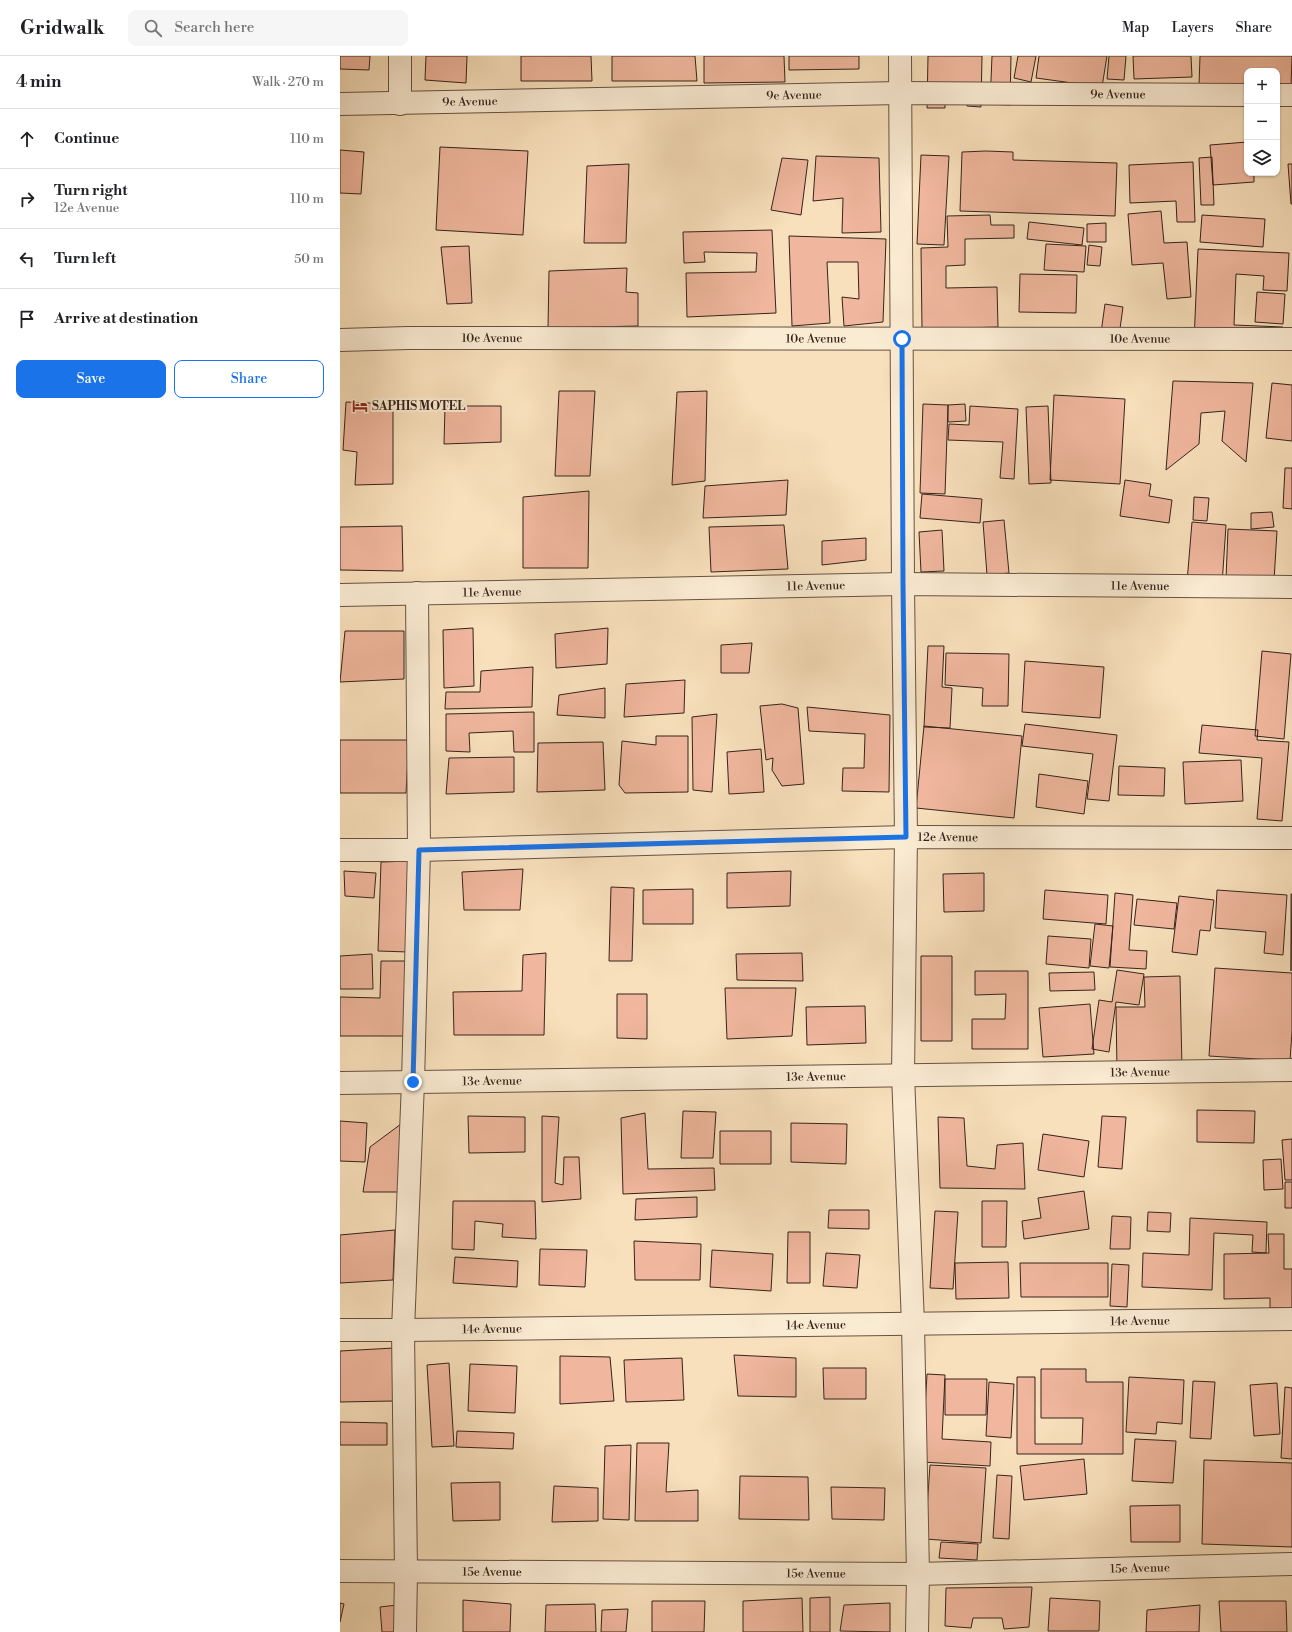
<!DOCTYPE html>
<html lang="en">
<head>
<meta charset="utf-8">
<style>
  :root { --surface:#fff; --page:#f6f6f6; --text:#202124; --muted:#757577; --line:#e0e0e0; --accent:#1a73e8 }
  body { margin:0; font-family:"Libre Bodoni",serif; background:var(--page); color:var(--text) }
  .controls { position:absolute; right:12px; top:12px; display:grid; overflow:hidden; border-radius:8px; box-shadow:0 1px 3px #0004 }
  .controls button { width:36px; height:36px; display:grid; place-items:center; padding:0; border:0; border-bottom:1px solid var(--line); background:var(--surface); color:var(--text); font:20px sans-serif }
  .stop { position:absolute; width:12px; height:12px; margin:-9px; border:3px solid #1a73e8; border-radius:50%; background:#fff }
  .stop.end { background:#1a73e8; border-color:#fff; box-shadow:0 1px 4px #0008 }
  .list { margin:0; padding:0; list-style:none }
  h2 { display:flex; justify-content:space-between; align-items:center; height:52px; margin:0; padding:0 16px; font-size:17px }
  h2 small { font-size:13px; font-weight:400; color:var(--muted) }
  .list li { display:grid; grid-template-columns:26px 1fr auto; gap:12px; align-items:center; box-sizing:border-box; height:60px; padding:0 16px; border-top:1px solid var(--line) }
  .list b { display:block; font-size:15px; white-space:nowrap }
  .list p { margin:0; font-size:13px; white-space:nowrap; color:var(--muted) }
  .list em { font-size:13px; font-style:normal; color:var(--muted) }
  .actions { display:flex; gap:8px; padding:12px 16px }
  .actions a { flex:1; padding:9px 0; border:1px solid var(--accent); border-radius:8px; text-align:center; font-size:14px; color:var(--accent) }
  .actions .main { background:var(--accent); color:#fff }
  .icon { flex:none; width:22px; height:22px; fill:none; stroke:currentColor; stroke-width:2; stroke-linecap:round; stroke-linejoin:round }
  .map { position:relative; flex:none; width:952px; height:1576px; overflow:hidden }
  header { display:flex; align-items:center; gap:24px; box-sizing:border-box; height:56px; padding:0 20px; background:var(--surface); border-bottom:1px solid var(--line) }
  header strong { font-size:19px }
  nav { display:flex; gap:22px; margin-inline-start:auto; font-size:14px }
  .search { width:280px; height:36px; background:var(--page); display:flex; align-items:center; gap:10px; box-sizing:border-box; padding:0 14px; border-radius:8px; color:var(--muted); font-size:15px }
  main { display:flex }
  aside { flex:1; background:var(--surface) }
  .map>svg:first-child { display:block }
  .building { fill:#f0b79e; stroke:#36231a }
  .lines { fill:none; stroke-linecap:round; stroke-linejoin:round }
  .street-casing { stroke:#665242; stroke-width:24 }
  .street { stroke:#faebd3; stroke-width:22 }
  .route { stroke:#1a73e8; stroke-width:5 }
  .labels { text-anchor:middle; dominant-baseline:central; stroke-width:4; stroke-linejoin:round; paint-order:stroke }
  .street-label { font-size:12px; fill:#36231a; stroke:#faebd3 }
  .poi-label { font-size:12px; font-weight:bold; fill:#36231a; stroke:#faebd3; text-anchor:start }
</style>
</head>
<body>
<header>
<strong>Gridwalk</strong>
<div class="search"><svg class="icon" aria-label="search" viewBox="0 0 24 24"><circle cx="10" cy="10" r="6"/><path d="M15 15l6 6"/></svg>Search here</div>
<nav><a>Map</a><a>Layers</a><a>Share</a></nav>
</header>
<main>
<aside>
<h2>4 min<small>Walk · 270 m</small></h2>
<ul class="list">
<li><svg class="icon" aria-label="ahead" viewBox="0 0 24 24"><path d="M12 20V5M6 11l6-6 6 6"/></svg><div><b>Continue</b></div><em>110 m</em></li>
<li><svg class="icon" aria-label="right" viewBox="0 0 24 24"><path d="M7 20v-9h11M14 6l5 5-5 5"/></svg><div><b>Turn right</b><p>12e Avenue</p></div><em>110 m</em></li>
<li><svg class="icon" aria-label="left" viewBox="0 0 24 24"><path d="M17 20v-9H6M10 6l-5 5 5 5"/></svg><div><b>Turn left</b></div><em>50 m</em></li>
<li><svg class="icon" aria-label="arrive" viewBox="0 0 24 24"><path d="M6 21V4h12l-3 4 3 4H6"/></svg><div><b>Arrive at destination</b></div></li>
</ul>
<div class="actions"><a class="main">Save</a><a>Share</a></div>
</aside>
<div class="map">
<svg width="952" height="1576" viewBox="0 0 952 1576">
  <rect width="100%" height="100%" fill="#f8e0bc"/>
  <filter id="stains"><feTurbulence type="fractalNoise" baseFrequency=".005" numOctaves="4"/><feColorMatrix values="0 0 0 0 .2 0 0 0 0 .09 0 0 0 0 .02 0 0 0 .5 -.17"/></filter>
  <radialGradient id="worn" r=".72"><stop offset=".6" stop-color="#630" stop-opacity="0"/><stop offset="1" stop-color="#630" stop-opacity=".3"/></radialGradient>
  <path class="building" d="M0,0H30L29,14L0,13Z
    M86,0H127L126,27L85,24Z
    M181,0H251L252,25H181Z
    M272,0H355L357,25H272Z
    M364,0H444L445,26L364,27Z
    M449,0H519V13L449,14Z
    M588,0H642L641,51L627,50V36L605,35V52H587Z
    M652,0H671L670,49L650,48Z
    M678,0H696L691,26L674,22Z
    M699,0H767L762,31L696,22Z
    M769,0H786L784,24L767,23Z
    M793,0H851L852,21L794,23Z
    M860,0H952L951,31H937V15H907V30H859Z
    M907,86V117H914V126L873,129L870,89Z
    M100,91L188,95L183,179L96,174Z
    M0,94L24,96L21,138L0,137Z
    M646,95L673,96V104L777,107L775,160L620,155L622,96Z
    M581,99L609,100L604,189L577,188Z
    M476,100L539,102L541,176L502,177L503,142L473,145Z
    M872,101L874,149H861L859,102Z
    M442,102L468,104L461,159L431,154Z
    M853,106L855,166H837L836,145L790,147L789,109Z
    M289,108L286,187H244L247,110Z
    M948,108H952V148H951Z
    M821,155L824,187L847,186L851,241L827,243L823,207L792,209L788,158Z
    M650,159L651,169H674V182L625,183V209L606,210V232L657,231L658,271L582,273L581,192L608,191L607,160Z
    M862,159L925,163L923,191L860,186Z
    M689,166L744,172L742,189L687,183Z
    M766,167V186H747V168Z
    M432,174L436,257L347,261L346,217L416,216L417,197L364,196L365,206L344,207L343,176Z
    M449,180L546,183L543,266L504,270L502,241L519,243L518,206H487L490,267L452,270Z
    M706,188L746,190L744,216L704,214Z
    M749,189L762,191L760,210L747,209Z
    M129,190L132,247L107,248L101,191Z
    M858,193L949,197L947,235L923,234L924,220L896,218L894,269L943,271L942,289L854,285Z
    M287,212L286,236L298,237V270L208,272L209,215Z
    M680,218L737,219L736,257L679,256Z
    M917,236L945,238L943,268L915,266Z
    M765,248L783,251L778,287L760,284Z
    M833,325L913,327L906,406L882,385L885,355L861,357L859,388L826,414Z
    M932,327L952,329V385L926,382Z
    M219,335H255L250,420H215Z
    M367,335L365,425L332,429L337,336Z
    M714,339L785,343L780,428L710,424Z
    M6,346L53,348V428L15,429L17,396L3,394Z
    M583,348L608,349L605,438L580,437Z
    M625,348L626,365L608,366V349Z
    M105,350H161V386L104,388Z
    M630,350L678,353L674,423L660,422L663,386L608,384L609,368L629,369Z
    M708,350L711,427L689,428L686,351Z
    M945,412H952V453L943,452Z
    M448,424L446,459L363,462L365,430Z
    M785,424L811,428L809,440L832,444L829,467L780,460Z
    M249,435L248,512H183V441Z
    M582,438L642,443L640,467L580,462Z
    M854,441L869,442L867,465L853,464Z
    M932,456L934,471L911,473V457Z
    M664,464L669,517L647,519L643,466Z
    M852,466L886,469L882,529L847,526Z
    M444,469L448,513L371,516L369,471Z
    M62,470L63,515L0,514V471Z
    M888,473L937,475L934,525L886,523Z
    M602,474L604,515L581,516L579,476Z
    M526,482V504L482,509V485Z
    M133,572L134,630L104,632L103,574Z
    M268,572L267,608L216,612L215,578Z
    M5,575H64V623L0,626Z
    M412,587L409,617H381V589Z
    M588,590H604L602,631L612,632L610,672L584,671Z
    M922,595L951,598L944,683L915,680Z
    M606,597L669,598L668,650H642L643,632L605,629Z
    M685,605L764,611L760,662L682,656Z
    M193,611L192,651L105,653L106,636H140L141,615Z
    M345,624L344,657L284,661L286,628Z
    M265,632V662L217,659L219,639Z
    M442,648L458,652L464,728L442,730L432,714L433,702L426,704L420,650Z
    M467,651L550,659L549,736L502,735L503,712H524L525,678L469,675Z
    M194,656V696H174L173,675L129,677L130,696L106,695V658Z
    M377,658L372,736L353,734L352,661Z
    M685,668L777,679L769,745L747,743L753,698L682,690Z
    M862,669L918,674L917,684L949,686L942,765L917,763L922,702L859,697Z
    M584,670L682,680L674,762L576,752Z
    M316,680H348V736L285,737L279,729L282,685L316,689Z
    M0,684H69L66,737H0Z
    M263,686L265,734L197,736L198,687Z
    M421,693L424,736L389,738L387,696Z
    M174,701V736L106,738L109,702Z
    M901,704L903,745L845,748L843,706Z
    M779,710L825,712L824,740L778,739Z
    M699,718L748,725L744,758L696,751Z
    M72,805L69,896L38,895L41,806Z
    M183,813L180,854H124L122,816Z
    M4,815L36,817L34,842L5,840Z
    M451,815L450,850L387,852V817Z
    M644,817V855L604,856L603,818Z
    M271,831L294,832L292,905H269Z
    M353,833V868H303V834Z
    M705,834L768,839L766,868L703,863Z
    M877,834L947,839L943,899L924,897L926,876L875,872Z
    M775,837L793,839L789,894L807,895L806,913L770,911Z
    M951,838H952L951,915Z
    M839,840L874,844L870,875L860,874L857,899L832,896Z
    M797,843L837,847L834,873L794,869Z
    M755,868L773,870L769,912L750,910Z
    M708,880L751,883L749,912L706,908Z
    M206,897L204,979H114L113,936L182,935L183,899Z
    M462,897L463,925L397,924L396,898Z
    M32,898L33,933H0V900Z
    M581,900H612V985H581Z
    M41,905H70L66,980H0V941L40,942Z
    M875,912L952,917V975L950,1005L869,1000Z
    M777,914L804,918L799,949L776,946L769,996L752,993L759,944L772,946Z
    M635,915H688V993H632V963H665L666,938L635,939Z
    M754,916L755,934L710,935L709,917Z
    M840,920L842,1013L777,1014L776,951H805L804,921Z
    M385,932H456L452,980L387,983Z
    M277,938H307V983L277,982Z
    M750,948L754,998L703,1001L699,952Z
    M525,950L526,987L467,989L466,951Z
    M857,1054L915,1055L914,1087L857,1086Z
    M343,1055L376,1056L373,1102H341Z
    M305,1057L308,1113L374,1112L375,1134L283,1138L281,1062Z
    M128,1060L185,1061V1096L129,1097Z
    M202,1060L219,1061L215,1127L223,1129L224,1101H239L241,1143L202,1146Z
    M762,1060L786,1061L782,1113L758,1111Z
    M598,1061L624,1062L627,1110L655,1113L657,1089L683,1087L685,1133L600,1132Z
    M0,1065L27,1067L25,1106L0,1105Z
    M451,1067L507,1068L506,1108L451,1106Z
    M61,1068L60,1136H23L30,1091Z
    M380,1075H431V1108H380Z
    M703,1078L749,1085L744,1121L698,1114Z
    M952,1083V1124H945L942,1084Z
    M941,1103L943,1133L924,1134L923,1104Z
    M945,1126H952V1152H945Z
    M744,1135L749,1173L684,1183L682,1165L701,1162L698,1142Z
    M357,1141V1161L295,1164L296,1143Z
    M113,1145H195L196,1183L162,1181L163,1168L135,1165L134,1194L112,1193Z
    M642,1145H667L666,1191H642Z
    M489,1154H529V1173L488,1172Z
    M595,1155L618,1156L613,1233L590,1232Z
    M808,1156L831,1157L830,1176L807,1175Z
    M772,1160L791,1161L790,1193H770Z
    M850,1162L927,1166L926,1197L912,1196L913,1179L874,1177L872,1234L802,1231L803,1197L849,1199Z
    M55,1174L53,1224L0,1227V1179Z
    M448,1176H470V1227H447Z
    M928,1178H944V1213H952V1252H930V1242L884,1243V1198L929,1197Z
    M294,1185L361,1188L360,1224H295Z
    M200,1193L247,1194L245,1231L199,1229Z
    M372,1194L433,1198L431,1235L370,1231Z
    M486,1197L520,1199L517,1232L483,1230Z
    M115,1201L178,1205L177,1231L113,1227Z
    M668,1206L669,1242L616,1243L615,1207Z
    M680,1207H768V1241H681Z
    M772,1208L789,1209L787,1251L770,1250Z
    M54,1292L53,1345L0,1346V1295Z
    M394,1299L456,1302V1341L398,1340Z
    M220,1300L270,1301L274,1345L220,1348Z
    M342,1302L344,1344L286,1346L284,1304Z
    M109,1307L114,1390L92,1391L87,1309Z
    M130,1308L177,1310L175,1357L128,1355Z
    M483,1312H526V1343H484Z
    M701,1313H746V1326H783V1398H677V1321H695V1388H742L743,1362H701Z
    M587,1318L605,1319L602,1383L651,1386L650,1410L582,1406Z
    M789,1321L844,1324L842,1368L817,1366L816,1378L786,1376Z
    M605,1323H647L646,1359H605Z
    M853,1325L875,1326L871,1383L850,1382Z
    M649,1326L674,1328L671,1382L646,1380Z
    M937,1327L940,1378L914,1380L910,1329Z
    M945,1331L952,1332V1403L941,1402Z
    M0,1366L47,1367V1389H0Z
    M117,1375L174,1377L173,1393L116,1391Z
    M795,1383L836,1385L833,1427L792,1425Z
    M297,1387H329L326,1436L358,1434V1465H295Z
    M291,1389L289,1464L263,1463L265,1390Z
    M744,1403L747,1438L684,1444L680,1410Z
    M864,1404L952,1407V1491L862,1488Z
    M590,1409L646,1412L641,1487L585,1483Z
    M657,1419L672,1420L669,1483L653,1482Z
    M400,1420L468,1421L469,1464L399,1463Z
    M160,1426V1464L113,1465L111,1427Z
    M214,1430L258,1432V1465L212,1466Z
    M491,1431L545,1432L544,1464L492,1463Z
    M840,1449V1486H791L790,1450Z
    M601,1486L638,1488L637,1504L599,1502Z
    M692,1531L689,1571L664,1573L662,1562H633L631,1572L605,1570L606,1532Z
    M490,1541V1576H470V1542Z
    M462,1542L463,1576H403V1545Z
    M710,1542L760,1545L759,1575H708Z
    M123,1544L171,1548L170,1576H123Z
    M312,1545H365L364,1576H312Z
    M879,1545H946L947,1576H881Z
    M0,1547L4,1548L0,1566Z
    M550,1547V1576L500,1575L504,1549Z
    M255,1548L256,1576H205L206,1549Z
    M57,1549V1576H42L40,1551Z
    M860,1549L859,1576H806L807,1554Z
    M288,1553L286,1576H261L262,1554Z"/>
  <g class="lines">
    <g class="street-casing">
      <g id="street">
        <path d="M560,0L563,528L566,781L563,1019L573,1268L578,1518L577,1576"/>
        <path d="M937,39H952"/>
        <path id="s1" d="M0,48L560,37L907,39"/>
        <path d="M60,48V0"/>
        <path id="s2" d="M0,284L68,282L952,283"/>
        <path id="s3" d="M0,539L563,528L952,531"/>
        <path id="s4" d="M0,794H79L566,781L952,782"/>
        <path id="s5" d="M0,1027L952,1014"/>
        <path id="s6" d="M0,1274H63L952,1263"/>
        <path id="s7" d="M0,1515L578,1518L952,1508"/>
        <path d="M65,1576L66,1516L63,1274L73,1026L79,794L77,537"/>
      </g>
    </g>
    <use href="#street" class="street"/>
  </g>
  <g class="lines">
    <path class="route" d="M73,1026L79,794L566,781L563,528L562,283"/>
  </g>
  <defs>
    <g id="hotel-bare" transform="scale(1.2)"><path d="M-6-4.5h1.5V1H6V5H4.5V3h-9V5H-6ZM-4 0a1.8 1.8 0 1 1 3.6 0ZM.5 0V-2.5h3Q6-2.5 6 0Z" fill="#8f2418" stroke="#faebd3" stroke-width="2.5" paint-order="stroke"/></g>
  </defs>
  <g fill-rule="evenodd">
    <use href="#hotel-bare" x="20" y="350"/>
  </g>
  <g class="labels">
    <g class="street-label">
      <text stroke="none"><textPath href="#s1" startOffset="778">9e Avenue</textPath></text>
      <text stroke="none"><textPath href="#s1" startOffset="454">9e Avenue</textPath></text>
      <text stroke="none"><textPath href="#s1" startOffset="130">9e Avenue</textPath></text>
      <text stroke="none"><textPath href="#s2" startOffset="152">10e Avenue</textPath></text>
      <text stroke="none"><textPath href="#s2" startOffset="476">10e Avenue</textPath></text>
      <text stroke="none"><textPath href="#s2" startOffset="800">10e Avenue</textPath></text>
      <text stroke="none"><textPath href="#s3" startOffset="476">11e Avenue</textPath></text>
      <text stroke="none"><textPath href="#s3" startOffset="800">11e Avenue</textPath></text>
      <text stroke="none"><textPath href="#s3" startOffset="152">11e Avenue</textPath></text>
      <text stroke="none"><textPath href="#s4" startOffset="608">12e Avenue</textPath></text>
      <text stroke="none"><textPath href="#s5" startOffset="800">13e Avenue</textPath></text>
      <text stroke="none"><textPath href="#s5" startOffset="476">13e Avenue</textPath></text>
      <text stroke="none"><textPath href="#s5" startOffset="152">13e Avenue</textPath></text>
      <text stroke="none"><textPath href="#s6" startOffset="800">14e Avenue</textPath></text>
      <text stroke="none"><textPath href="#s6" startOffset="476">14e Avenue</textPath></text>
      <text stroke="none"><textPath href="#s6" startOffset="152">14e Avenue</textPath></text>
      <text stroke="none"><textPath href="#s7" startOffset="800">15e Avenue</textPath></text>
      <text stroke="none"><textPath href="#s7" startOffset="152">15e Avenue</textPath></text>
      <text stroke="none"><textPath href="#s7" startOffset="476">15e Avenue</textPath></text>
    </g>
    <g class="poi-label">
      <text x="32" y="350">SAPHIS MOTEL</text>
    </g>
  </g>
  <rect width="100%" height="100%" filter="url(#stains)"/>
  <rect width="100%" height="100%" fill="url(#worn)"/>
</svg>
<div class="controls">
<button>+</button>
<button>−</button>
<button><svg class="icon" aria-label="layers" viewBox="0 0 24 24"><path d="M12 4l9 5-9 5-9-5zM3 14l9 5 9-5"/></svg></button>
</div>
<div class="stop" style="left:562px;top:283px"></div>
<div class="stop end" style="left:73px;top:1026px"></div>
</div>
</main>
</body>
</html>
